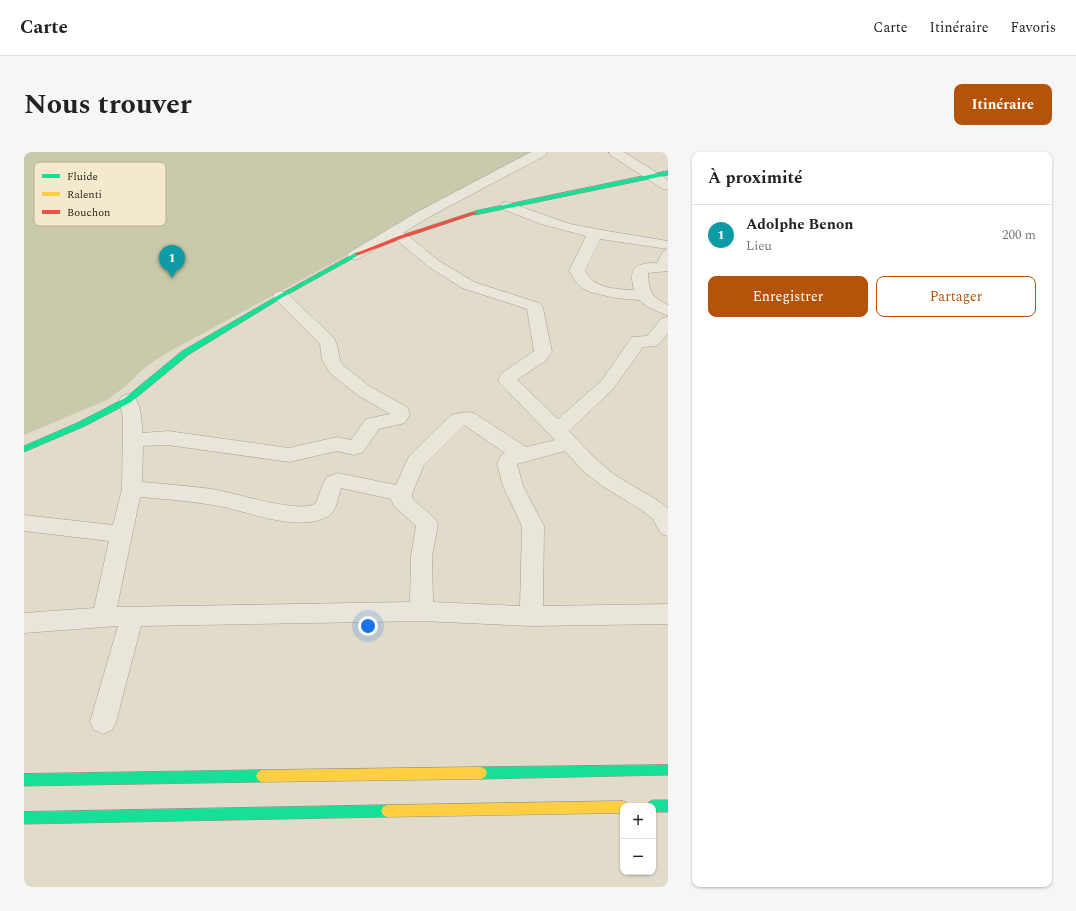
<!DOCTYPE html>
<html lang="fr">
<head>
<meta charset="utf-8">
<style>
  :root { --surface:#fff; --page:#f6f6f6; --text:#222; --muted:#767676; --line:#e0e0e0; --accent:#b45309 }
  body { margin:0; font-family:Spectral,serif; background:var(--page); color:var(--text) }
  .controls { position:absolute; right:12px; bottom:12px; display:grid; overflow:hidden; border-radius:8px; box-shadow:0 1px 3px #0004 }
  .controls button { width:36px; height:36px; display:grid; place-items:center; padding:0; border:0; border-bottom:1px solid var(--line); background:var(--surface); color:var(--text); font:20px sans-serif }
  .you { position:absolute; left:344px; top:474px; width:14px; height:14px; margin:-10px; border:3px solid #fff; border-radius:50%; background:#1a73e8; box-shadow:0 0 0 6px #1a73e833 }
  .badge { display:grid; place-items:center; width:26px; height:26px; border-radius:50%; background:var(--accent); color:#fff; font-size:13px; font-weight:700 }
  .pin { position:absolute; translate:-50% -33px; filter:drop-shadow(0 1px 2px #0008) }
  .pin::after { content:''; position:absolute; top:21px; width:14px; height:12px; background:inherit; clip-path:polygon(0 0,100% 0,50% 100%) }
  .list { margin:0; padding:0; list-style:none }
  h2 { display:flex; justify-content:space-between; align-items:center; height:52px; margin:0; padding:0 16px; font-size:17px }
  h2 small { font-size:13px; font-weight:400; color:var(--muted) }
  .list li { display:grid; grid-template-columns:26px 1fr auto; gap:12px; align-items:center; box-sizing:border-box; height:60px; padding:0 16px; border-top:1px solid var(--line) }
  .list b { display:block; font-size:15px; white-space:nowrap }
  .list p { margin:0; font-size:13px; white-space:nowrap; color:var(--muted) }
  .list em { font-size:13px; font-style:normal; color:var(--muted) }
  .actions { display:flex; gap:8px; padding:12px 16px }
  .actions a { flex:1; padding:9px 0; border:1px solid var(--accent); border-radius:8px; text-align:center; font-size:14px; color:var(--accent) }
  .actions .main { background:var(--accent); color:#fff }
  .map { position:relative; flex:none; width:644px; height:735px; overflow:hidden; border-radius:8px }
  header { display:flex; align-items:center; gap:24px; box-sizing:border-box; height:56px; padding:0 20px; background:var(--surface); border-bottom:1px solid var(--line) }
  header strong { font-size:19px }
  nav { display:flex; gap:22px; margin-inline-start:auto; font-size:14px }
  .intro { display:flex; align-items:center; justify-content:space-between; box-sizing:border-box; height:96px; padding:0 24px }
  h1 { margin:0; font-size:28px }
  .button { padding:10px 18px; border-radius:8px; background:var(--accent); color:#fff; font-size:14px; font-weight:700 }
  main { display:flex; gap:24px; padding:0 24px }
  aside { flex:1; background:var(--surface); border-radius:8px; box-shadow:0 1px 3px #0004 }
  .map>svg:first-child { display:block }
  .cemetery { fill:#c9caab }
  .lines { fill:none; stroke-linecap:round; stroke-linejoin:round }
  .street-casing { stroke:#a59f93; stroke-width:1 }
  .fast-casing { stroke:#958f83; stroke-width:1 }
  .slow-casing { stroke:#958f83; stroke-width:1 }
  .jam-casing { stroke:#958f83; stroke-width:1 }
  .street { fill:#eae5da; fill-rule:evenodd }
  .fast { fill:#16e098; fill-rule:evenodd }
  .slow { fill:#ffcf43; fill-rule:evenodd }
  .jam { fill:#f24e42; fill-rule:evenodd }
  .key { fill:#f3eace; stroke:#b9b099; stroke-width:1 }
  .key-label { font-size:11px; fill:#33281c }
</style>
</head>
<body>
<header>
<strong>Carte</strong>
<nav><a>Carte</a><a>Itinéraire</a><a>Favoris</a></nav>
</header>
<div class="intro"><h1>Nous trouver</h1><a class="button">Itinéraire</a></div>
<main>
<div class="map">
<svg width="644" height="735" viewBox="0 0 644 735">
  <rect width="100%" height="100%" fill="#e1dbc9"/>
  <path class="cemetery" d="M0,0H513L141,202L120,216L102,234L83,248L0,283Z"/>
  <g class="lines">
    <g class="street-casing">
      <path id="street" d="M507,0H523L522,3L405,65L379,81L382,82L415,109L450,130L515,151L519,156L528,200L521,209L493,228L534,267L577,229L608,185L623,184L638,166L644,165V181L633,194L619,195L589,237L545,279C560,295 575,312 594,325C611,336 629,344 644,356V384L637,382L629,367L619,359L580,335L560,320L541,299L493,312L499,334L520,374L519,454L644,452V472L507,474L398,469L117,474L92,570L88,578L79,582L70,578L66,570L94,474L0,481V461L70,456L85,389L0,379V363L89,373L98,337L99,265L95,248L98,244L104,242L110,244C117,254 118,268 118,281L144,279L265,296L313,285L327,288L342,267L366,262L332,242L306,221L298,208L296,192L251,147L249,144L251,141L257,139L263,141L310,186L313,193L316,208L319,213L345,234L383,255L386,262L381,271L355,277L339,300L330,303L313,299L265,310L144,293L119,294L118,330C142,332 165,334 188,337C208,340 278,363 292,351L298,334L303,325L314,321L372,333L385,304L427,263C435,261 442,259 450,261L502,295L531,288L474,229L477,222L510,199L503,157L438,136L405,115L370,86L336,106L331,108L326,106L323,103L326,100L395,59ZM440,273L481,301L477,303L473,312L479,334L498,374L496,454L409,450L408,404L414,372L410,366L388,346V342L400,313ZM317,336L367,347L370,354L392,374L387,404L386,450L93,455L116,345C141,347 165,349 189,353C222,358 271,381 303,365C313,360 314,345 317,336Z
        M585,0H600L644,28V38L639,37L586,3Z
        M483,50L546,72L583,79L644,89V119L624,121C625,140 627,144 644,153V164L624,155L615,148L591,146L566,140L558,136L552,130L545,119L562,84L517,72L478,57L476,54L478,51ZM576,87L644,97L639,99L633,111C612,111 604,115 610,138C592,137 570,137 561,119Z"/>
    </g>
    <g class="fast-casing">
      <path id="fast" d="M644,19V23L451,63L448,61L451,59Z
        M333,100L335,101V103L259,145L164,203L107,250L61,274L0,300V294L55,270L101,246L158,199L255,143Z
        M644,613V623L457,627L453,625L451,621L453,617L457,615Z
        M238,618L242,620L244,624L242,628L238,630L0,634V622Z
        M629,648H644V660H629V654H623L625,650Z
        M363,653L367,655L369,659L367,663L363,665L0,672V660Z"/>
    </g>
    <g class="slow-casing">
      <path id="slow" d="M457,615L461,617L463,621L461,625L457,627L238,630L234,628L232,624L234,620L238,618Z
        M599,649L603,651L604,654H599V661L363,665L359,663L357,659L359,655L363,653Z"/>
    </g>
    <g class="jam-casing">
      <path id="jam" d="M449,60L454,61L379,86L335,103L330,102L375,84Z"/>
    </g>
    <use href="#street" class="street"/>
    <use href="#fast" class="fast"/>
    <use href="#slow" class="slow"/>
    <use href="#jam" class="jam"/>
  </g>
  <rect x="10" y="10" width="132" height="64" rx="6" class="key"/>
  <rect x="18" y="22" width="18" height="4" fill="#16e098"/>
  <rect x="18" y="40" width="18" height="4" fill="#ffcf43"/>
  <rect x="18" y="58" width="18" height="4" fill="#f24e42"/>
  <g class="key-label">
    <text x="43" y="28">Fluide</text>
    <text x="43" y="46">Ralenti</text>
    <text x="43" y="64">Bouchon</text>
  </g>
</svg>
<div class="controls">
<button>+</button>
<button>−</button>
</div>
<div class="you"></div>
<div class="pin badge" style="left:148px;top:126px;background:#0f9aa8">1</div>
</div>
<aside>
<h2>À proximité<small></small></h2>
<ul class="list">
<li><span class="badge" style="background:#0f9aa8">1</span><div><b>Adolphe Benon</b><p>Lieu</p></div><em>200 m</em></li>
</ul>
<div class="actions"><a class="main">Enregistrer</a><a>Partager</a></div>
</aside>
</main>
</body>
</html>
